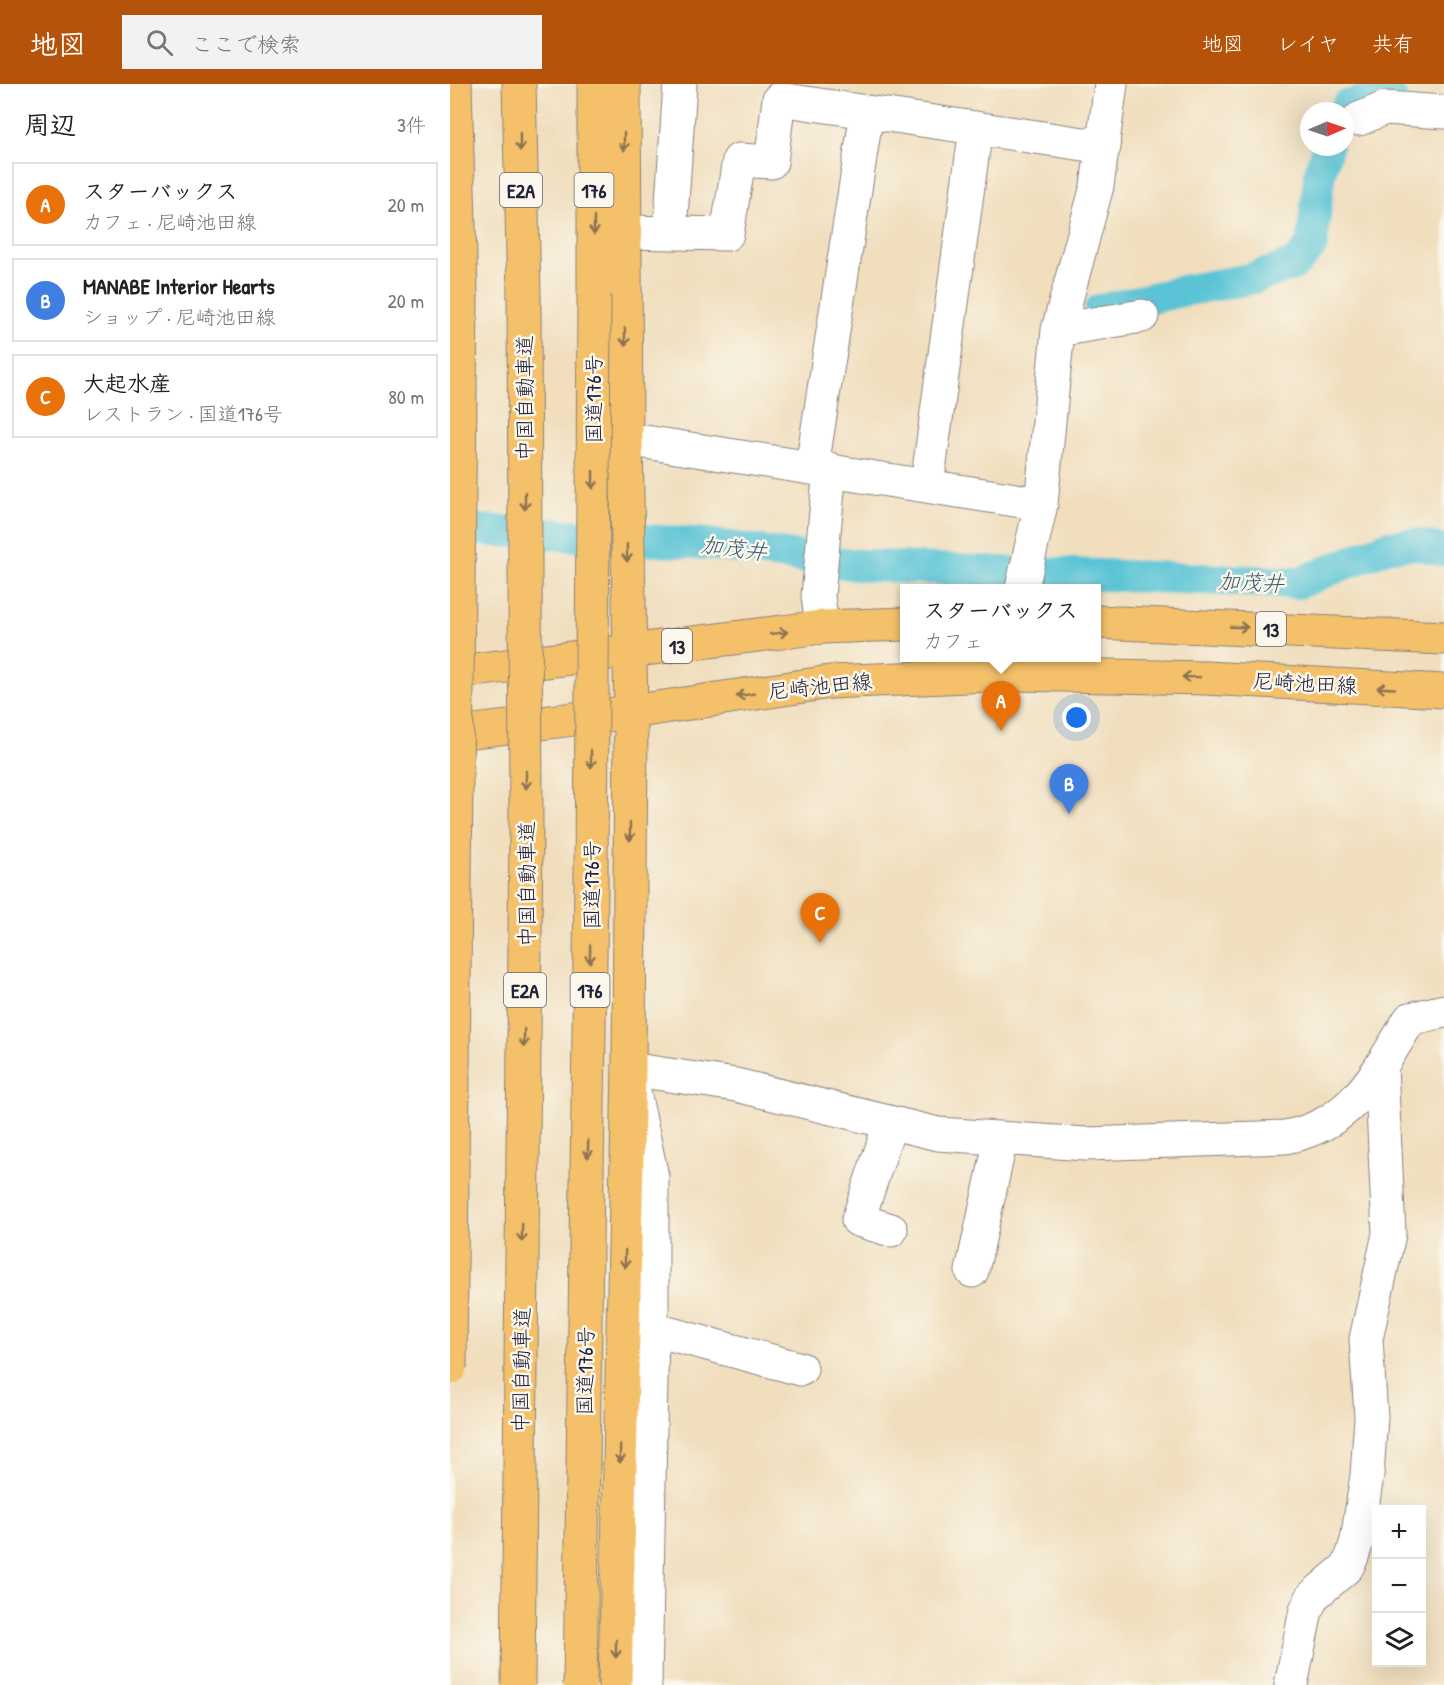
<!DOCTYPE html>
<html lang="ja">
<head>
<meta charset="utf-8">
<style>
  :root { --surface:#fff; --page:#f2f2f2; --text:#222; --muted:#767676; --line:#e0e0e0; --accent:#b45309 }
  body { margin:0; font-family:"Patrick Hand","Klee One",sans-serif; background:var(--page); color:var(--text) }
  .controls { position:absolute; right:18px; bottom:18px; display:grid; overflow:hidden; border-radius:0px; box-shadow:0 6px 24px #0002 }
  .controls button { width:54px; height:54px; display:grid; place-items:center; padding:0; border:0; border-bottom:2px solid var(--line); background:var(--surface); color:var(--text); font:30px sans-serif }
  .compass { position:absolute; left:850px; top:18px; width:54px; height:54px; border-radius:50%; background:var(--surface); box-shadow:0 6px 24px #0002; rotate:88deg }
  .you { position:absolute; left:627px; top:634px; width:21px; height:21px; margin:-15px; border:4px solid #fff; border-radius:50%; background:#1a73e8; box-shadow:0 0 0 9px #1a73e833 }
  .badge { display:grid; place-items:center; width:39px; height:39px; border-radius:50%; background:var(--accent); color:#fff; font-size:20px; font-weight:700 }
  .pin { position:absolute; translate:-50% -50px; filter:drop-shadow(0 2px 3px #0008) }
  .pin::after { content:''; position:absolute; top:32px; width:21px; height:18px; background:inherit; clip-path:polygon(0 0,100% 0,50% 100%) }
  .popup { position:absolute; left:450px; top:500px; width:201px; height:78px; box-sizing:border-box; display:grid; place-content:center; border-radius:0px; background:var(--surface); filter:drop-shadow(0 2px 4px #0005); font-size:20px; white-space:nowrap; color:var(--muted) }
  .popup b { font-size:22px; color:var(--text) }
  .popup::after { content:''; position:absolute; left:50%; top:100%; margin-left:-12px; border:12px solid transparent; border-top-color:var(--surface) }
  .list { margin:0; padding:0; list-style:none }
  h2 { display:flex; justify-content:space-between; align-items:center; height:78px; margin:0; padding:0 24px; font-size:26px }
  h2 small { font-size:20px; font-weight:400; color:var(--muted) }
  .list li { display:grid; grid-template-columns:39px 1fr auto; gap:18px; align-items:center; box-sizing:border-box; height:84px; margin:0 12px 12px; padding:0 12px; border:2px solid var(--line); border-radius:0px }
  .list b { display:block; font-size:22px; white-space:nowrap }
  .list p { margin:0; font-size:20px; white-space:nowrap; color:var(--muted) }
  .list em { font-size:20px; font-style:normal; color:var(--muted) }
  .icon { flex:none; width:33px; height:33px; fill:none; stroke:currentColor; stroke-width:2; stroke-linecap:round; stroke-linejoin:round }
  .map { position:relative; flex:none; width:994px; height:1601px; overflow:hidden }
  header { display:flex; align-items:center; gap:36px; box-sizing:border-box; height:84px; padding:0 30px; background:var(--accent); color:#fff }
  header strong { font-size:28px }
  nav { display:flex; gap:33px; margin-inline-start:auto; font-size:21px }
  .search { width:420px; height:54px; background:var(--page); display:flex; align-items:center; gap:15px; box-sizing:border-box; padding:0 21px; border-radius:0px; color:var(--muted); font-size:22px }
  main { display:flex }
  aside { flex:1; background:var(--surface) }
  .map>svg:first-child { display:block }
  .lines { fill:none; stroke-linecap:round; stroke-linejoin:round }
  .canal { stroke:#5ac4d6; stroke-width:32 }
  .minor-casing { stroke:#89807c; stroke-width:35 }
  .major-casing { stroke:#89807c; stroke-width:35 }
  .highway-casing { stroke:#89807c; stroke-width:35 }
  .minor { stroke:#fff; stroke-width:33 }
  .major { stroke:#f4c16a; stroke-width:33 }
  .highway { stroke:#f4c16a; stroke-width:33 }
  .highway-bridge-casing { stroke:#89807c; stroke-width:35; stroke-linecap:butt }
  .highway-bridge { stroke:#f4c16a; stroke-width:33 }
  .oneway { stroke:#8b7252 }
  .labels { text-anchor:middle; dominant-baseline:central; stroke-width:5; stroke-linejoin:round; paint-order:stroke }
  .shield { fill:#fbf7ec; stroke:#636270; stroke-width:1.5 }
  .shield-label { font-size:20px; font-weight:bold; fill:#22223b }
  .street-label { font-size:21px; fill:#22223b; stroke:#fbf7ec }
  .water-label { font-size:22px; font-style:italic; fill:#365b71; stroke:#fbf7ec }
</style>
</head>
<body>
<header>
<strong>地図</strong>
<div class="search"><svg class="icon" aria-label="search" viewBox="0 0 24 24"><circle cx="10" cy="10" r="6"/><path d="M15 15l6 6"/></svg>ここで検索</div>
<nav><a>地図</a><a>レイヤ</a><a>共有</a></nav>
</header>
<main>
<aside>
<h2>周辺<small>3件</small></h2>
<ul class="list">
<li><span class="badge" style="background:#e8710a">A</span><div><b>スターバックス</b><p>カフェ · 尼崎池田線</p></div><em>20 m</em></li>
<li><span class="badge" style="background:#3f7fe0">B</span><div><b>MANABE Interior Hearts</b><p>ショップ · 尼崎池田線</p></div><em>20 m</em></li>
<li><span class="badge" style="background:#e8710a">C</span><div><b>大起水産</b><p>レストラン · 国道176号</p></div><em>80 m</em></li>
</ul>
</aside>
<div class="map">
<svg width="994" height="1601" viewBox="0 0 994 1601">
  <rect width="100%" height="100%" fill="#fbf7ec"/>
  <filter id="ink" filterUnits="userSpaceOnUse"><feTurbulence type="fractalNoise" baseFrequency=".0167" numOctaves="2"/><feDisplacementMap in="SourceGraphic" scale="12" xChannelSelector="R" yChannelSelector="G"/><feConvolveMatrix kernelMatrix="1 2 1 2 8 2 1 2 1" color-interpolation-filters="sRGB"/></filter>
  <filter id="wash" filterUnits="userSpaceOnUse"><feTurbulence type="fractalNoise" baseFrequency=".008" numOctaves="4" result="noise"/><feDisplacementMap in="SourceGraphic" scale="24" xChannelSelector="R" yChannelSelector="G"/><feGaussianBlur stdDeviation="1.35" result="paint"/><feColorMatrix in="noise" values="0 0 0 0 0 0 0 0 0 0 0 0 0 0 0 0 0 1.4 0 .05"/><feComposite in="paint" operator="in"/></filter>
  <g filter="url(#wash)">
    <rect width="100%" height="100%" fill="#f0debd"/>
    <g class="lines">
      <path class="canal" d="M894,27L897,22L922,15H942
        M650,226L732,207L800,195L845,180L862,161L869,92L877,63
        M0,444L260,460L407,481L568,489
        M600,489L849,499L939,462L968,460L994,467"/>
    </g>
  </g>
  <g filter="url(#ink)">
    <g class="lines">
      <g class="minor-casing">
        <path id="minor" d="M909,35L935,24L994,28
          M174,148L277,150L289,76L321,78L329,15L654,63
          M220,148L230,0
          M608,246L692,232
          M176,355L591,420
          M362,383L417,28
          M477,401L526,44
          M572,504L591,420L608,246L647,102L661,0
          M372,543L368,512L380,385
          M440,1040L408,1136L441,1146
          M522,1187L551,1055
          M202,1245L351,1285
          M195,1601L202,1245V1093L179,985L286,1001L488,1050L636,1060L835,1053C903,1041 926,990 960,935L994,927
          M841,1601L856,1526L863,1512L897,1483L902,1473L907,1457L917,1391L921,1333L916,1255L939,1150L931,982"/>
      </g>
      <g class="major-casing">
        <path id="major" d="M647,538L994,554
          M0,589L372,543L455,540
          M0,650L181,628L380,598L564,590L756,594L994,607"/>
      </g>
      <g class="highway-casing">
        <path id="highway" d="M5,0L11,211
          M69,0L74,212
          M144,211V0
          M165,1601L179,985L181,628L176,355L174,0"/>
      </g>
      <use href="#minor" class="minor"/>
      <use href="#major" class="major"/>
      <use href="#highway" class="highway"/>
      <g class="highway-bridge-casing">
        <path id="highway-bridge" d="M0,1284L11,211
          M68,1601L76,745L74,212
          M130,1601L141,802L144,211"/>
      </g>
      <use href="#highway-bridge" class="highway-bridge"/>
    </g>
    <defs><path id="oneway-shaft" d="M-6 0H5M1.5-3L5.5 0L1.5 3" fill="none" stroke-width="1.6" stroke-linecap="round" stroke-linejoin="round" transform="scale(1.5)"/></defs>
    <g class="oneway">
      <use href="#oneway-shaft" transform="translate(70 58) rotate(89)"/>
      <use href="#oneway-shaft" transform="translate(174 58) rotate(90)"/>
      <use href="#oneway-shaft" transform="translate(144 142) rotate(90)"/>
      <use href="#oneway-shaft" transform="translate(175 253) rotate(89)"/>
      <use href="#oneway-shaft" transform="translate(143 396) rotate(90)"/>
      <use href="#oneway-shaft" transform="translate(75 417) rotate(90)"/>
      <use href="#oneway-shaft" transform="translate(177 469) rotate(89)"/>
      <use href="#oneway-shaft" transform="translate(789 543) rotate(2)"/>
      <use href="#oneway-shaft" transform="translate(329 549) rotate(-7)"/>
      <use href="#oneway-shaft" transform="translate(741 593) rotate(-179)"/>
      <use href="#oneway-shaft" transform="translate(936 604) rotate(-177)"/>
      <use href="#oneway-shaft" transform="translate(295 611) rotate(171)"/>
      <use href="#oneway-shaft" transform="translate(141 675) rotate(90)"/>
      <use href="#oneway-shaft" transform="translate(76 696) rotate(90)"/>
      <use href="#oneway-shaft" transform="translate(180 748) rotate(90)"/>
      <use href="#oneway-shaft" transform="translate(140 870) rotate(91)"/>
      <use href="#oneway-shaft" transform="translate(74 954) rotate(91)"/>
      <use href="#oneway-shaft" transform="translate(138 1065) rotate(91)"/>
      <use href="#oneway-shaft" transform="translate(72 1149) rotate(91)"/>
      <use href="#oneway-shaft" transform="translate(175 1175) rotate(91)"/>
      <use href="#oneway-shaft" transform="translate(170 1370) rotate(91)"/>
      <use href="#oneway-shaft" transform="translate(166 1565) rotate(91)"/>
    </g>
  </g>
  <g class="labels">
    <g class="shield">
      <rect x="50" y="89" width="42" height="34" rx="4.5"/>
      <rect x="124.5" y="89" width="39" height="34" rx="4.5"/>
      <rect x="806" y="528" width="30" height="34" rx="4.5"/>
      <rect x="212" y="545" width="30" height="34" rx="4.5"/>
      <rect x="54" y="889" width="42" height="34" rx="4.5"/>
      <rect x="120.5" y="889" width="39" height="34" rx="4.5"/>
    </g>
    <g class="shield-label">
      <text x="71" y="106">E2A</text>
      <text x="144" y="106">176</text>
      <text x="821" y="545">13</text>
      <text x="227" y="562">13</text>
      <text x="75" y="906">E2A</text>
      <text x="140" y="906">176</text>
    </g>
    <g class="street-label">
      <text transform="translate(74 314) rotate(-90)">中国自動車道</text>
      <text transform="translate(143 315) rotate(-90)">国道176号</text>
      <text transform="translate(855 599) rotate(3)">尼崎池田線</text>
      <text transform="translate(370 602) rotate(-6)">尼崎池田線</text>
      <text transform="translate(76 800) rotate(-90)">中国自動車道</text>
      <text transform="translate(141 801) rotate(-90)">国道176号</text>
      <text transform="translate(71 1286) rotate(-89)">中国自動車道</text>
      <text transform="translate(135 1287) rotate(-89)">国道176号</text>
    </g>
    <g class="water-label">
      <text transform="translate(284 464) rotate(7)">加茂井</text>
      <text transform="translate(801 498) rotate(2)">加茂井</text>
    </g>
  </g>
</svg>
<div class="controls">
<button>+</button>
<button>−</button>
<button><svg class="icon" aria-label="layers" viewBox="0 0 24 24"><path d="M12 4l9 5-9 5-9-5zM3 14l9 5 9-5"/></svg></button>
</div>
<svg class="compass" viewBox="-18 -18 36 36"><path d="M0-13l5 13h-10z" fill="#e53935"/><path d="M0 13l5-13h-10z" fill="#767676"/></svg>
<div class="you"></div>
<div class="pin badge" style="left:551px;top:647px;background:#e8710a">A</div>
<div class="popup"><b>スターバックス</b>カフェ</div>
<div class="pin badge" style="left:619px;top:730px;background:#3f7fe0">B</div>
<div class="pin badge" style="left:370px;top:859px;background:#e8710a">C</div>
</div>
</main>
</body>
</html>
